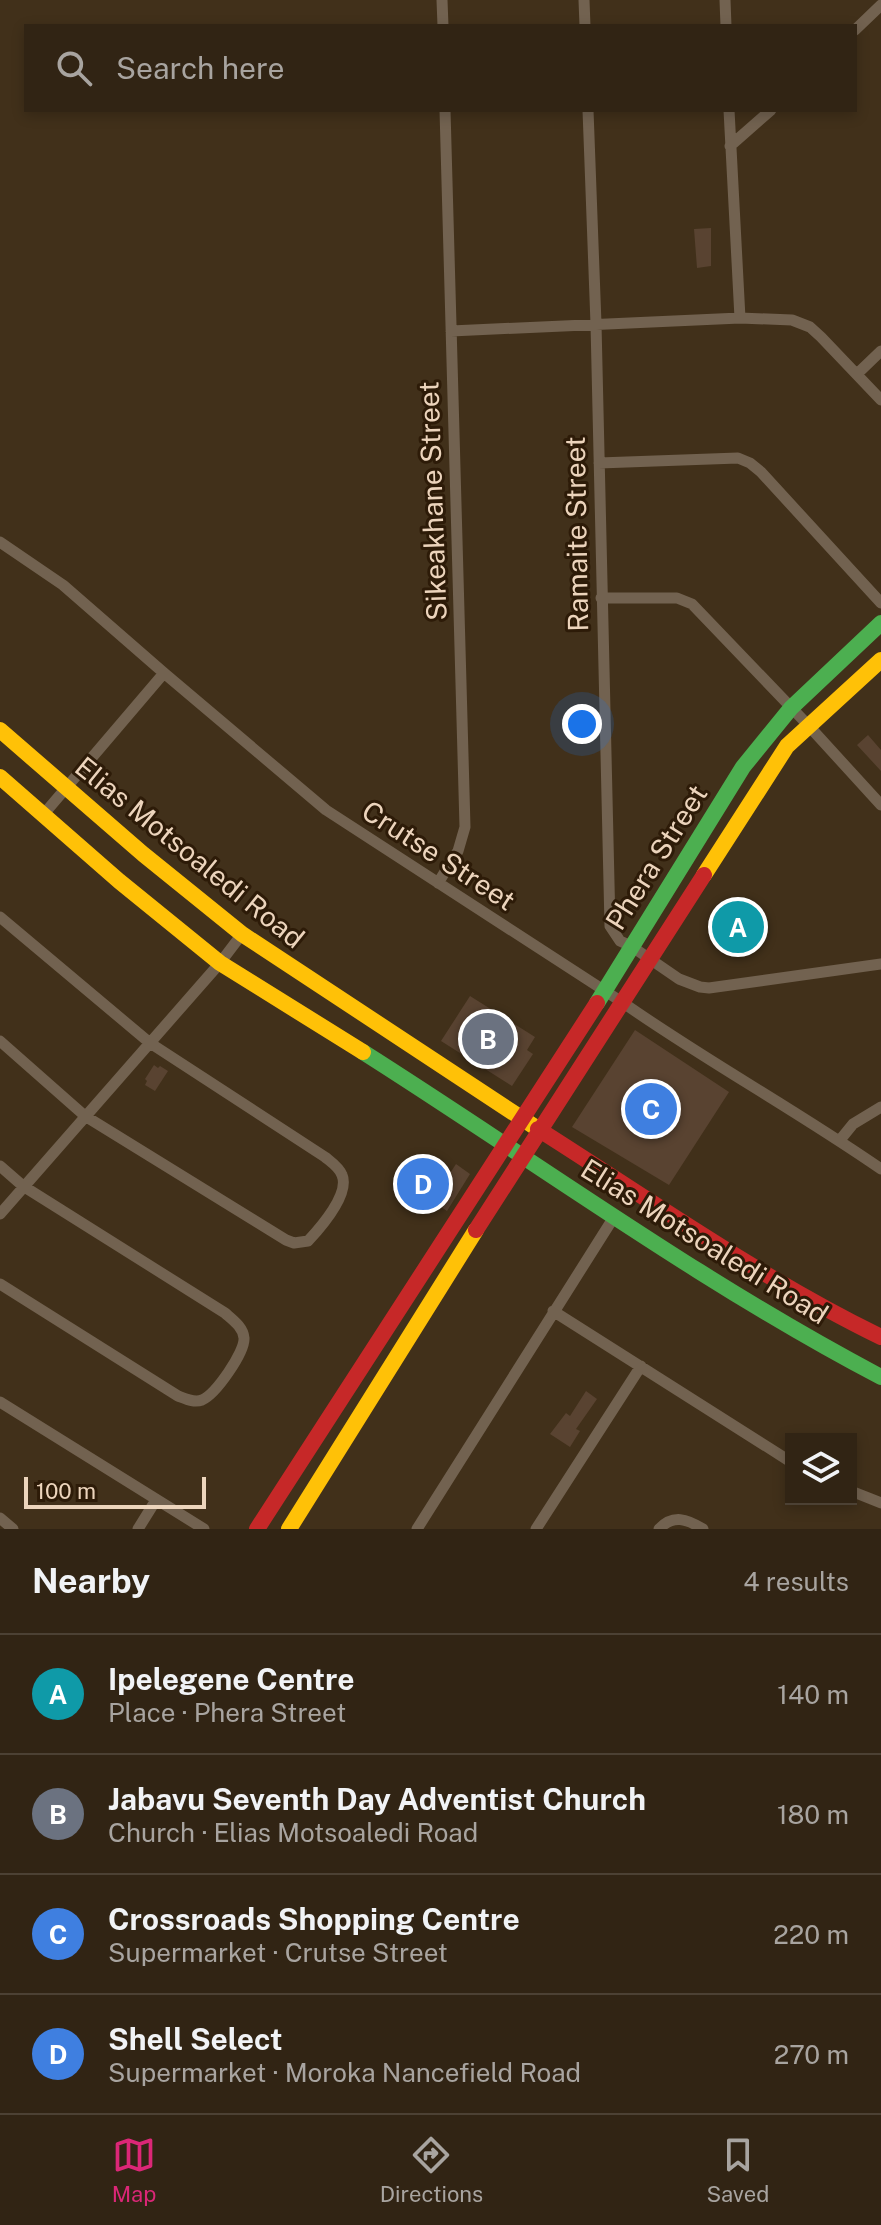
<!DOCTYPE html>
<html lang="en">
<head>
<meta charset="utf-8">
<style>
  :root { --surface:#312414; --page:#392c1d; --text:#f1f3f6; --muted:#a8a4a0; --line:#4c4134; --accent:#db2777 }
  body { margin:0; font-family:"Public Sans",sans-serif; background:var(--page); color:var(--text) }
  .controls { position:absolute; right:24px; bottom:24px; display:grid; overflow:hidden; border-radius:0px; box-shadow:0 4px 12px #0003 }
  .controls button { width:72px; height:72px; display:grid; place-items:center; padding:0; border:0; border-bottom:2px solid var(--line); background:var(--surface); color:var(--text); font:40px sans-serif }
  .scale { position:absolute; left:24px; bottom:20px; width:182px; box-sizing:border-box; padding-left:8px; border:4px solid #ecd4bc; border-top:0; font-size:22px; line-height:28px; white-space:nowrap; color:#ecd4bc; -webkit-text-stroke:6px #2d1b08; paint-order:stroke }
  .you { position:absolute; left:582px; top:724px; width:28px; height:28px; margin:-20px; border:6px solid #fff; border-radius:50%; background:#1a73e8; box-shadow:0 0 0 12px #1a73e833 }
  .badge { display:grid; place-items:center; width:52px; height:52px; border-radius:50%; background:var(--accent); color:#fff; font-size:26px; font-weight:700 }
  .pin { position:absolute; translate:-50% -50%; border:4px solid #fff; box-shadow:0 2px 8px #0006 }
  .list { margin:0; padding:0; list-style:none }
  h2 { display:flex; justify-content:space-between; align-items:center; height:104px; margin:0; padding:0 32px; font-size:34px }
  h2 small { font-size:26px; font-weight:400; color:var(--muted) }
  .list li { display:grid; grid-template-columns:52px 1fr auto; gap:24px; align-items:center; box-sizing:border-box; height:120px; padding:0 32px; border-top:2px solid var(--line) }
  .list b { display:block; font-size:30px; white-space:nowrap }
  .list p { margin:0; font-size:26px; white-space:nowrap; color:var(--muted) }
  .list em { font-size:26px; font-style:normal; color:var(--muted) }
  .icon { flex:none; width:44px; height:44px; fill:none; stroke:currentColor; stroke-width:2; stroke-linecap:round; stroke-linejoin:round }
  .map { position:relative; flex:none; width:881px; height:1529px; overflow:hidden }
  .search { position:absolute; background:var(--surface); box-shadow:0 4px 12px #0003; left:24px; right:24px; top:24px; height:88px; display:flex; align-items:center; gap:20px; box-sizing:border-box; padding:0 28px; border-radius:0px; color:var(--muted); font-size:30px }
  .sheet { height:584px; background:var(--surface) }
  nav { display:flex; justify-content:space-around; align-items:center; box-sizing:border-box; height:112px; border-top:2px solid var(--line); background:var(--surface); font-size:22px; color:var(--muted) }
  nav a { display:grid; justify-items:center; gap:4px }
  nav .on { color:var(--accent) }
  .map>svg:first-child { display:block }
  .building { fill:#594331 }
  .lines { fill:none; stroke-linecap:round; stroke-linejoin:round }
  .street { stroke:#726250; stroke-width:11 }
  .fast { stroke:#4caf50; stroke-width:16 }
  .slow { stroke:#ffc107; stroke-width:16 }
  .jam { stroke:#c62828; stroke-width:16 }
  .labels { text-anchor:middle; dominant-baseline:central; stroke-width:6; stroke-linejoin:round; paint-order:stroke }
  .street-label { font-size:28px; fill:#ecd4bc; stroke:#2d1b08 }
</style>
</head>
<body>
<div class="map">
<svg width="881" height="1529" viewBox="0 0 881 1529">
  <rect width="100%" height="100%" fill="#41301a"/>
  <path class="building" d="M711,228V266L697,268L694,229Z
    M868,735L881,750V771L857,745Z
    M711 927a27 27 0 1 1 54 0a27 27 0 1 1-54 0Z
    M470,996L535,1037L527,1050L533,1054L512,1086L441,1041Z
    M635,1030L729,1092L669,1185L572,1127Z
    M154,1065L158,1068L160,1066L168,1071L155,1091L145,1085L147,1081L145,1079Z
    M456,1164L470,1174L447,1211L422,1194L433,1178L443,1184Z
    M586,1391L597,1399L576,1429L580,1431L570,1447L550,1434L566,1413L570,1416Z"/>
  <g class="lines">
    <path class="street" d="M442,0L443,26
      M584,0L585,26
      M725,0L726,26
      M855,30L881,5
      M588,110L596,324L610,926L620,941L631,946L679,979L700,987L709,988L881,964
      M729,110L740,318
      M730,146L771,110
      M451,331L740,318L792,320L810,327L821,337L881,400
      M857,374L881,351
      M599,463L738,458L750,463L761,472L881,603
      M0,542L63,585L164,673L326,810L622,1002C706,1061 796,1110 881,1169
      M601,598H677L692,604L808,725L881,805
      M43,815L164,673
      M438,883L458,851L465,827L445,110
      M0,917L150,1043L325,1157C331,1162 339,1167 342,1175C350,1194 321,1227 308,1241L294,1243L286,1240L85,1116L0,1041
      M840,1140L853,1124L881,1107
      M0,1166L23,1186L225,1313C233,1320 243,1327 244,1338C245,1352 216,1394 202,1400C194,1403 186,1399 178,1396L0,1284
      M0,1214L220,963L242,934
      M553,1311L791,1462
      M0,1402L204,1529
      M851,1491L881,1503
      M0,1518L13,1529
      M138,1529L156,1500
      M417,1529L614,1217
      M536,1529L641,1366
      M659,1529C673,1514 687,1519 703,1529"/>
    <path class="fast" d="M597,1003L743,767L791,708L881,623
      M363,1052C535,1161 700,1282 881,1377"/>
    <path class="slow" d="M0,730L143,854L242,934L538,1129
      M0,777L119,881L220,963L363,1052
      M704,875L787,746L881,660
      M289,1529L476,1230"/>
    <path class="jam" d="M538,1129C650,1200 762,1279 881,1337
      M476,1230L704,875
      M257,1529L597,1003"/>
  </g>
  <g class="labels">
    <g class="street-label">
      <text transform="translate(432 501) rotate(-92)">Sikeakhane Street</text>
      <text transform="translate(576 534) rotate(-91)">Ramaite Street</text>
      <text transform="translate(190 852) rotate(39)">Elias Motsoaledi Road</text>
      <text transform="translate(439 855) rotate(33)">Crutse Street</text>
      <text transform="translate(656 857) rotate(-58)">Phera Street</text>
      <text transform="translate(705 1241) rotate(32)">Elias Motsoaledi Road</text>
    </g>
  </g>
</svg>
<div class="controls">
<button><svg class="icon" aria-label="layers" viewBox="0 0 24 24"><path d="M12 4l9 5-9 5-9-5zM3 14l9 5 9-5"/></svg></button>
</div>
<div class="scale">100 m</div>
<div class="you"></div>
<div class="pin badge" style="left:738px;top:927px;background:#0f9aa8">A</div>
<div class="pin badge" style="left:488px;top:1039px;background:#6b7280">B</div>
<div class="pin badge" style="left:651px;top:1109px;background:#3f7fe0">C</div>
<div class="pin badge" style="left:423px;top:1184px;background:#3f7fe0">D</div>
<div class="search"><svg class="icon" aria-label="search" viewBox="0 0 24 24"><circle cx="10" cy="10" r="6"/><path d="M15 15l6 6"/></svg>Search here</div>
</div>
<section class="sheet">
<h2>Nearby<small>4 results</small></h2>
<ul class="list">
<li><span class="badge" style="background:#0f9aa8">A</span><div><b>Ipelegene Centre</b><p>Place · Phera Street</p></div><em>140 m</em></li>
<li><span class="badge" style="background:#6b7280">B</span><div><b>Jabavu Seventh Day Adventist Church</b><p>Church · Elias Motsoaledi Road</p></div><em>180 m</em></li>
<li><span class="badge" style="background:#3f7fe0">C</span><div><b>Crossroads Shopping Centre</b><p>Supermarket · Crutse Street</p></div><em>220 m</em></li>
<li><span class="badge" style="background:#3f7fe0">D</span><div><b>Shell Select</b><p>Supermarket · Moroka Nancefield Road</p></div><em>270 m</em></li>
</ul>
</section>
<nav>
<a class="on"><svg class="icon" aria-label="map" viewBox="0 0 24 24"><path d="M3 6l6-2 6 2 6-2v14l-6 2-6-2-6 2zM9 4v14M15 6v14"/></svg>Map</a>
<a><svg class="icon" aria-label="directions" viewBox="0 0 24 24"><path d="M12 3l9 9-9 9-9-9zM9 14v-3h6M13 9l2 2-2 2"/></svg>Directions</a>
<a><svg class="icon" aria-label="saved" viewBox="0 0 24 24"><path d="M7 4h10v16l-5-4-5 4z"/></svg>Saved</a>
</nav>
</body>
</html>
